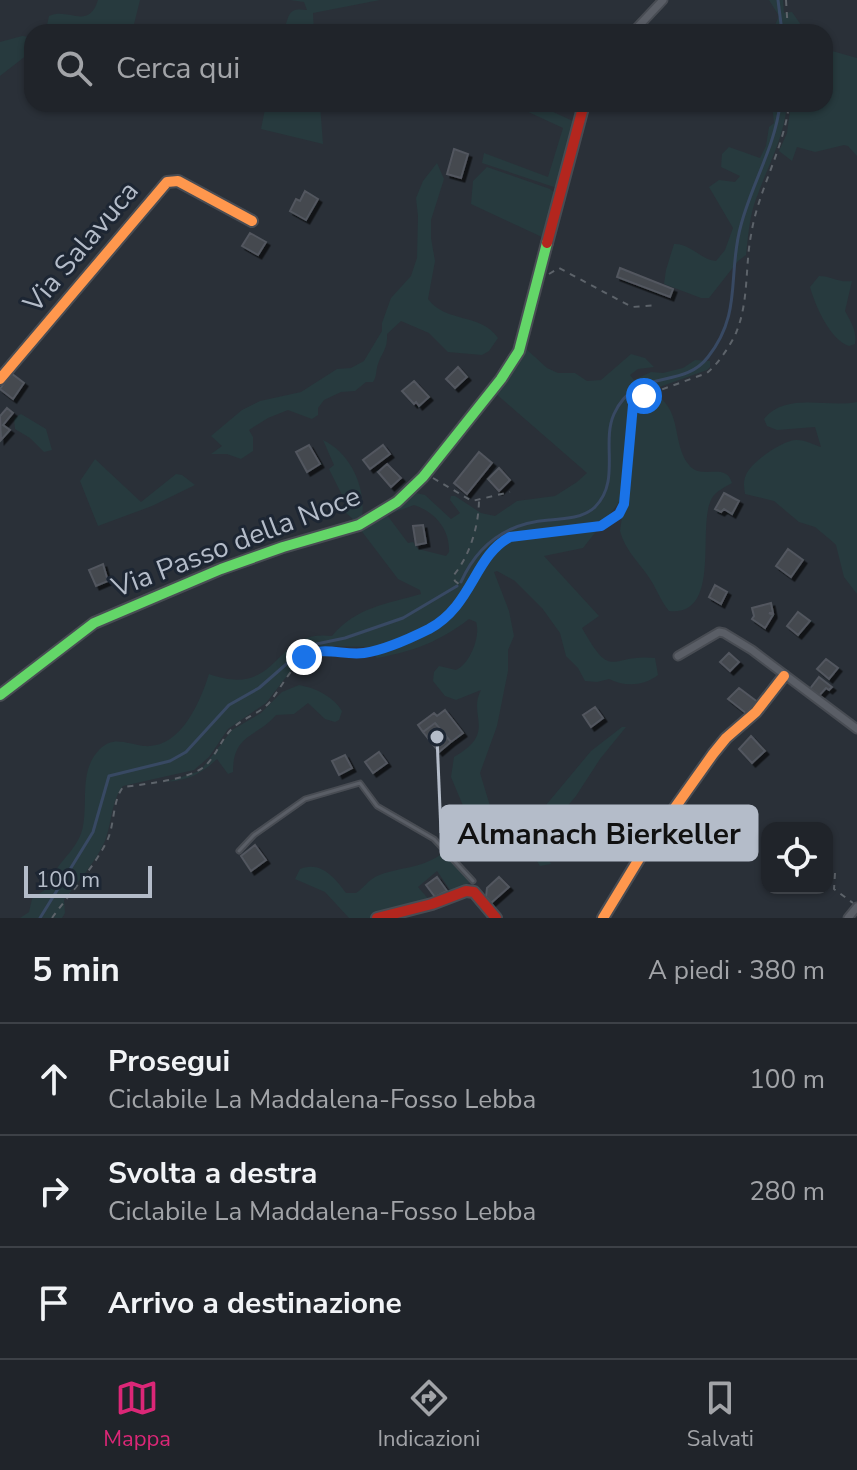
<!DOCTYPE html>
<html lang="it">
<head>
<meta charset="utf-8">
<style>
  :root { --surface:#20242a; --page:#2d3036; --text:#f1f3f6; --muted:#a2a4a8; --line:#3d4147; --accent:#db2777 }
  body { margin:0; font-family:"Nunito Sans",sans-serif; background:var(--page); color:var(--text) }
  .controls { position:absolute; right:24px; bottom:24px; display:grid; overflow:hidden; border-radius:16px; box-shadow:0 2px 6px #0004 }
  .controls button { width:72px; height:72px; display:grid; place-items:center; padding:0; border:0; border-bottom:2px solid var(--line); background:var(--surface); color:var(--text); font:40px sans-serif }
  .scale { position:absolute; left:24px; bottom:20px; width:128px; box-sizing:border-box; padding-left:8px; border:4px solid #b4bcc9; border-top:0; font-size:22px; line-height:28px; white-space:nowrap; color:#b4bcc9; -webkit-text-stroke:6px #1d2633; paint-order:stroke }
  .stop { position:absolute; width:24px; height:24px; margin:-18px; border:6px solid #1a73e8; border-radius:50%; background:#fff }
  .stop.end { background:#1a73e8; border-color:#fff; box-shadow:0 2px 8px #0008 }
  .list { margin:0; padding:0; list-style:none }
  h2 { display:flex; justify-content:space-between; align-items:center; height:104px; margin:0; padding:0 32px; font-size:34px }
  h2 small { font-size:26px; font-weight:400; color:var(--muted) }
  .list li { display:grid; grid-template-columns:52px 1fr auto; gap:24px; align-items:center; box-sizing:border-box; height:112px; padding:0 32px; border-top:2px solid var(--line) }
  .list b { display:block; font-size:30px; white-space:nowrap }
  .list p { margin:0; font-size:26px; white-space:nowrap; color:var(--muted) }
  .list em { font-size:26px; font-style:normal; color:var(--muted) }
  .icon { flex:none; width:44px; height:44px; fill:none; stroke:currentColor; stroke-width:2; stroke-linecap:round; stroke-linejoin:round }
  .map { position:relative; flex:none; width:857px; height:918px; overflow:hidden }
  .search { position:absolute; background:var(--surface); box-shadow:0 2px 6px #0004; left:24px; right:24px; top:24px; height:88px; display:flex; align-items:center; gap:20px; box-sizing:border-box; padding:0 28px; border-radius:24px; color:var(--muted); font-size:30px }
  .sheet { height:440px; background:var(--surface) }
  nav { display:flex; justify-content:space-around; align-items:center; box-sizing:border-box; height:112px; border-top:2px solid var(--line); background:var(--surface); font-size:22px; color:var(--muted) }
  nav a { display:grid; justify-items:center; gap:4px }
  nav .on { color:var(--accent) }
  .map>svg:first-child { display:block }
  .green { fill:#273a3e; fill-rule:evenodd }
  .lines { fill:none; stroke-linecap:round; stroke-linejoin:round }
  .stream { stroke:#384963; stroke-width:3 }
  .building { fill:#444950; stroke:#52575f; stroke-width:2; filter:url(#shadow) }
  .lane-casing { stroke:#484c53; stroke-width:7 }
  .street-casing { stroke:#484c53; stroke-width:11 }
  .fast-casing { stroke:#484c53; stroke-width:14 }
  .slow-casing { stroke:#484c53; stroke-width:14 }
  .jam-casing { stroke:#484c53; stroke-width:14 }
  .path { stroke:#5d636a; stroke-width:2; stroke-dasharray:6 6; stroke-linecap:butt }
  .lane { stroke:#5a5e66; stroke-width:3 }
  .street { stroke:#5a5e66; stroke-width:7 }
  .fast { stroke:#63d668; stroke-width:10 }
  .slow { stroke:#ff974d; stroke-width:10 }
  .jam { stroke:#b3261e; stroke-width:10 }
  .route { stroke:#1a73e8; stroke-width:10 }
  .labels { text-anchor:middle; dominant-baseline:central; stroke-width:6; stroke-linejoin:round; paint-order:stroke }
  .street-label { font-size:28px; fill:#b4bcc9; stroke:#1d2633 }
  .leader { fill:none; stroke:#b4bcc9; stroke-width:3 }
  .callout-dot { fill:#b4bcc9; stroke:#1d2633; stroke-width:3 }
  .callout { fill:#b4bcc9; stroke:#b4bcc9; stroke-width:3 }
  .callout-label { font-size:30px; text-anchor:middle; font-weight:bold; fill:#111 }
</style>
</head>
<body>
<div class="map">
<svg width="857" height="918" viewBox="0 0 857 918">
  <defs>
    <filter id="shadow"><feDropShadow dx="3.5" dy="3.5" stdDeviation="0" flood-color="#0009"/></filter>
  </defs>
  <rect width="100%" height="100%" fill="#2a3038"/>
  <path class="green" d="M98,0H140L132,32H66L47,25L49,16C69,7 88,31 98,0Z
    M290,0H380L313,13L314,32H283C290,15 287,7 307,10L304,2Z
    M769,0H783L784,13L792,12L806,32H772L779,16Z
    M22,36L32,37V51L0,76V42Z
    M825,49L857,58V156L848,146L844,145L815,152L797,147L792,161L779,151L787,133L791,104H825Z
    M266,104H320L323,144L261,129Z
    M524,104H536L575,122L557,188L482,163L484,153L548,177L563,128L524,110Z
    M772,104H787C784,140 765,171 754,205C749,221 748,238 746,255L738,261L709,298H701L664,284L666,270L674,244C690,243 701,260 716,261L725,250L733,228L709,187L719,180L735,182L740,176L721,167L722,154L729,147L760,158L766,146L769,127L774,123Z
    M437,163L444,179L431,220V238L435,261L428,299C445,323 482,313 498,338L489,351L482,355L448,352L429,333L401,321L387,334C388,351 380,354 377,368C376,373 376,378 373,382H366L355,391L341,392L324,400L318,408V415L312,419L288,410L268,418L249,430L253,437V451L241,459L227,454H211L222,446L211,436L242,410L260,401L301,392L337,369L351,368L364,361L382,331V323L391,298L411,276L417,258L418,216L416,198L423,181Z
    M487,167L550,189L557,195L544,238L471,204L473,181Z
    M819,276C831,276 839,283 852,281L845,311C851,322 857,331 855,344L849,346C830,340 815,305 810,287Z
    M524,347L547,368L558,373H575L587,381L601,380L631,354L645,358L654,367L638,369L630,375L634,380L651,372L663,373L683,368L695,360L710,361V367L707,370L651,390L634,401L626,430L621,500L583,548L544,556L599,616L582,628C613,683 609,653 655,658L658,675C644,686 625,687 609,679L597,682L585,681L578,668L566,656L560,633L542,608L515,581L497,571L494,572L509,611L514,636L508,650V671L497,726L480,773L498,832L493,840L482,837L474,830L464,808L451,777L454,757C498,732 467,716 481,690L456,700L445,696L433,681L434,672L439,666L456,670C470,664 481,636 476,622L469,619C439,642 414,651 377,658L369,647L323,646L309,651L300,659L266,703L228,729L209,757L194,770L123,786C111,801 112,823 105,841C96,862 77,882 64,900L65,913L62,918H20L29,912L32,899C36,895 43,892 47,888C50,885 51,877 54,873C64,857 80,845 83,826C88,801 79,771 99,750C113,735 127,744 144,746C181,749 200,702 209,674C281,700 272,628 332,636C356,607 387,604 421,594L420,590L398,579L360,529L412,492L425,495L451,519L460,513L450,500L451,496H455L481,513L495,516L517,501L555,496L577,482L587,473L494,392ZM414,505C435,512 450,529 449,552L446,556L418,549L413,542L408,543L387,515Z
    M658,396C682,413 672,444 689,465C701,481 726,461 732,483C725,487 716,491 712,498C696,525 723,617 669,611C660,600 656,587 648,576C637,560 625,550 620,531L638,408Z
    M857,402V594L844,577L836,545L833,542L815,527L799,522L774,501L745,494C744,488 743,481 746,475C751,462 784,439 797,440C806,440 814,445 821,447L815,427L777,430L767,426L764,419C786,392 827,408 857,402Z
    M21,414L46,429L52,450L44,452L30,438L15,429L14,418Z
    M323,440C351,453 366,488 362,517L354,520L344,511V499L329,469L334,465Z
    M95,459L141,502L176,474L182,475L195,485L152,506L98,526L80,481Z
    M299,685C316,688 334,697 342,711L339,720L335,722L325,719L308,703L294,714L276,715C256,738 233,734 233,772L228,774L217,759C200,775 188,780 166,782L200,771L232,730L261,713L282,692Z
    M622,727H626L600,759L576,796L549,828L544,851L551,864L540,866L535,858L513,838L546,805L591,751Z
    M442,848L469,878V883L453,894L437,871L418,887L431,902L371,918H349L325,892L295,879L300,869C321,861 334,877 346,893H356C364,888 368,880 377,876C398,867 420,869 440,855Z"/>
  <g class="lines">
    <path class="stream" d="M778,0L782,32
      M461,582C478,544 507,523 549,520C564,519 584,518 595,507C621,481 601,443 614,414C636,366 682,391 708,357C743,313 727,274 741,225C752,183 775,147 780,104
      M40,918L93,832L109,776L170,761L186,752L229,705L259,688L307,646L345,638L403,618L457,586"/>
  </g>
  <path class="building" d="M454,149L468,154L461,178L447,174Z
    M305,191L318,199L306,220L290,211L296,199L300,201Z
    M250,233L266,242L258,255L242,246Z
    M620,268L673,289L670,297L617,277Z
    M458,367L467,377L455,388L446,379Z
    M11,373L24,383L13,399L0,389Z
    M414,381L429,397L419,406L416,402L414,404L402,391Z
    M7,408L13,413L3,425L10,430L1,440L0,416Z
    M309,445L320,464L307,472L296,452Z
    M383,445L390,454L370,469L363,460Z
    M479,452L492,463L467,494L454,483Z
    M387,464L401,478L391,487L378,472Z
    M499,468L510,480L499,491L488,479Z
    M724,493L739,501L732,514L724,509L721,512L715,509Z
    M423,525L426,543L416,545L413,526Z
    M788,549L803,560L791,577L776,566Z
    M103,564L108,581L96,586L89,570Z
    M715,585L727,592L721,604L709,597Z
    M771,603L773,613H769L773,615L765,628L752,619L754,616L752,608Z
    M798,612L810,621L798,635L787,626Z
    M729,653L739,662L730,671L720,662Z
    M826,659L838,668L829,679L817,669Z
    M819,677L832,687L829,690L826,688L818,697L809,690Z
    M739,688L759,703L747,714L728,699Z
    M595,707L603,718L591,727L583,715Z
    M445,710L463,733L451,742L435,723L423,732L418,725L434,713L437,716Z
    M435,723L451,742L439,752L423,732Z
    M751,736L765,751L752,763L739,749Z
    M379,752L387,763L373,773L365,762Z
    M345,755L352,768L339,775L332,761Z
    M255,845L266,860L251,871L241,856Z
    M437,877L447,891L435,897L426,885Z
    M499,877L509,887L491,903L486,897L487,888Z"/>
  <g class="lines">
    <g class="lane-casing">
      <path id="lane" d="M239,851L254,835L305,799L360,783L377,806L434,839L473,881"/>
    </g>
    <g class="street-casing">
      <path id="street" d="M633,32L663,0
        M678,656L719,632L724,633L752,650L857,729
        M848,918L857,907"/>
    </g>
    <g class="fast-casing">
      <path id="fast" d="M0,695L94,623L221,569L283,547L359,525L397,502L423,477L501,379L519,351L547,243"/>
    </g>
    <g class="slow-casing">
      <path id="slow" d="M0,379L167,182L178,181L252,221
        M603,918L642,854L713,754L726,738L756,712L784,676"/>
    </g>
    <g class="jam-casing">
      <path id="jam" d="M547,243L584,104
        M377,918L432,904L466,891L474,892L496,918"/>
    </g>
    <path class="path" d="M786,0L788,32
      M549,274L559,268L632,307L657,305
      M433,478L472,501L510,492
      M468,591L455,581L453,576C470,556 479,525 479,499
      M835,873L834,889L853,903
      M52,918C70,893 93,869 107,841C115,824 112,802 123,787C145,784 189,780 205,766C217,755 221,738 234,727C245,717 259,714 269,703C281,688 291,667 307,655C319,646 334,653 348,653C374,655 406,641 429,629C472,605 470,566 502,541C533,516 600,552 624,504L633,405L644,396L707,373C718,364 730,346 736,333C749,302 745,267 751,235C758,190 784,149 789,104"/>
    <use href="#lane" class="lane"/>
    <use href="#street" class="street"/>
    <use href="#fast" class="fast"/>
    <use href="#slow" class="slow"/>
    <use href="#jam" class="jam"/>
  </g>
  <g class="lines">
    <path class="route" d="M304,657C323,645 343,656 364,653C385,650 411,638 429,629C473,605 474,556 510,537L601,526L619,514L624,504L633,405L644,396"/>
  </g>
  <g class="labels">
    <g class="street-label">
      <text transform="translate(81 247) rotate(-50)">Via Salavuca</text>
      <text transform="translate(236 542) rotate(-21)">Via Passo della Noce</text>
    </g>
  </g>
  <path class="leader" d="M437 737L441 833"/>
  <circle class="callout-dot" cx="437" cy="737" r="8"/>
  <rect class="callout" x="441" y="806" width="316" height="54" rx="8"/>
  <g class="callout-label">
    <text x="599" y="844">Almanach Bierkeller</text>
  </g>
</svg>
<div class="controls">
<button><svg class="icon" aria-label="locate" viewBox="0 0 24 24"><circle cx="12" cy="12" r="6"/><path d="M12 2v4M12 18v4M2 12h4M18 12h4"/></svg></button>
</div>
<div class="scale">100 m</div>
<div class="stop" style="left:644px;top:396px"></div>
<div class="stop end" style="left:304px;top:657px"></div>
<div class="search"><svg class="icon" aria-label="search" viewBox="0 0 24 24"><circle cx="10" cy="10" r="6"/><path d="M15 15l6 6"/></svg>Cerca qui</div>
</div>
<section class="sheet">
<h2>5 min<small>A piedi · 380 m</small></h2>
<ul class="list">
<li><svg class="icon" aria-label="ahead" viewBox="0 0 24 24"><path d="M12 20V5M6 11l6-6 6 6"/></svg><div><b>Prosegui</b><p>Ciclabile La Maddalena-Fosso Lebba</p></div><em>100 m</em></li>
<li><svg class="icon" aria-label="right" viewBox="0 0 24 24"><path d="M7 20v-9h11M14 6l5 5-5 5"/></svg><div><b>Svolta a destra</b><p>Ciclabile La Maddalena-Fosso Lebba</p></div><em>280 m</em></li>
<li><svg class="icon" aria-label="arrive" viewBox="0 0 24 24"><path d="M6 21V4h12l-3 4 3 4H6"/></svg><div><b>Arrivo a destinazione</b></div></li>
</ul>
</section>
<nav>
<a class="on"><svg class="icon" aria-label="map" viewBox="0 0 24 24"><path d="M3 6l6-2 6 2 6-2v14l-6 2-6-2-6 2zM9 4v14M15 6v14"/></svg>Mappa</a>
<a><svg class="icon" aria-label="directions" viewBox="0 0 24 24"><path d="M12 3l9 9-9 9-9-9zM9 14v-3h6M13 9l2 2-2 2"/></svg>Indicazioni</a>
<a><svg class="icon" aria-label="saved" viewBox="0 0 24 24"><path d="M7 4h10v16l-5-4-5 4z"/></svg>Salvati</a>
</nav>
</body>
</html>
